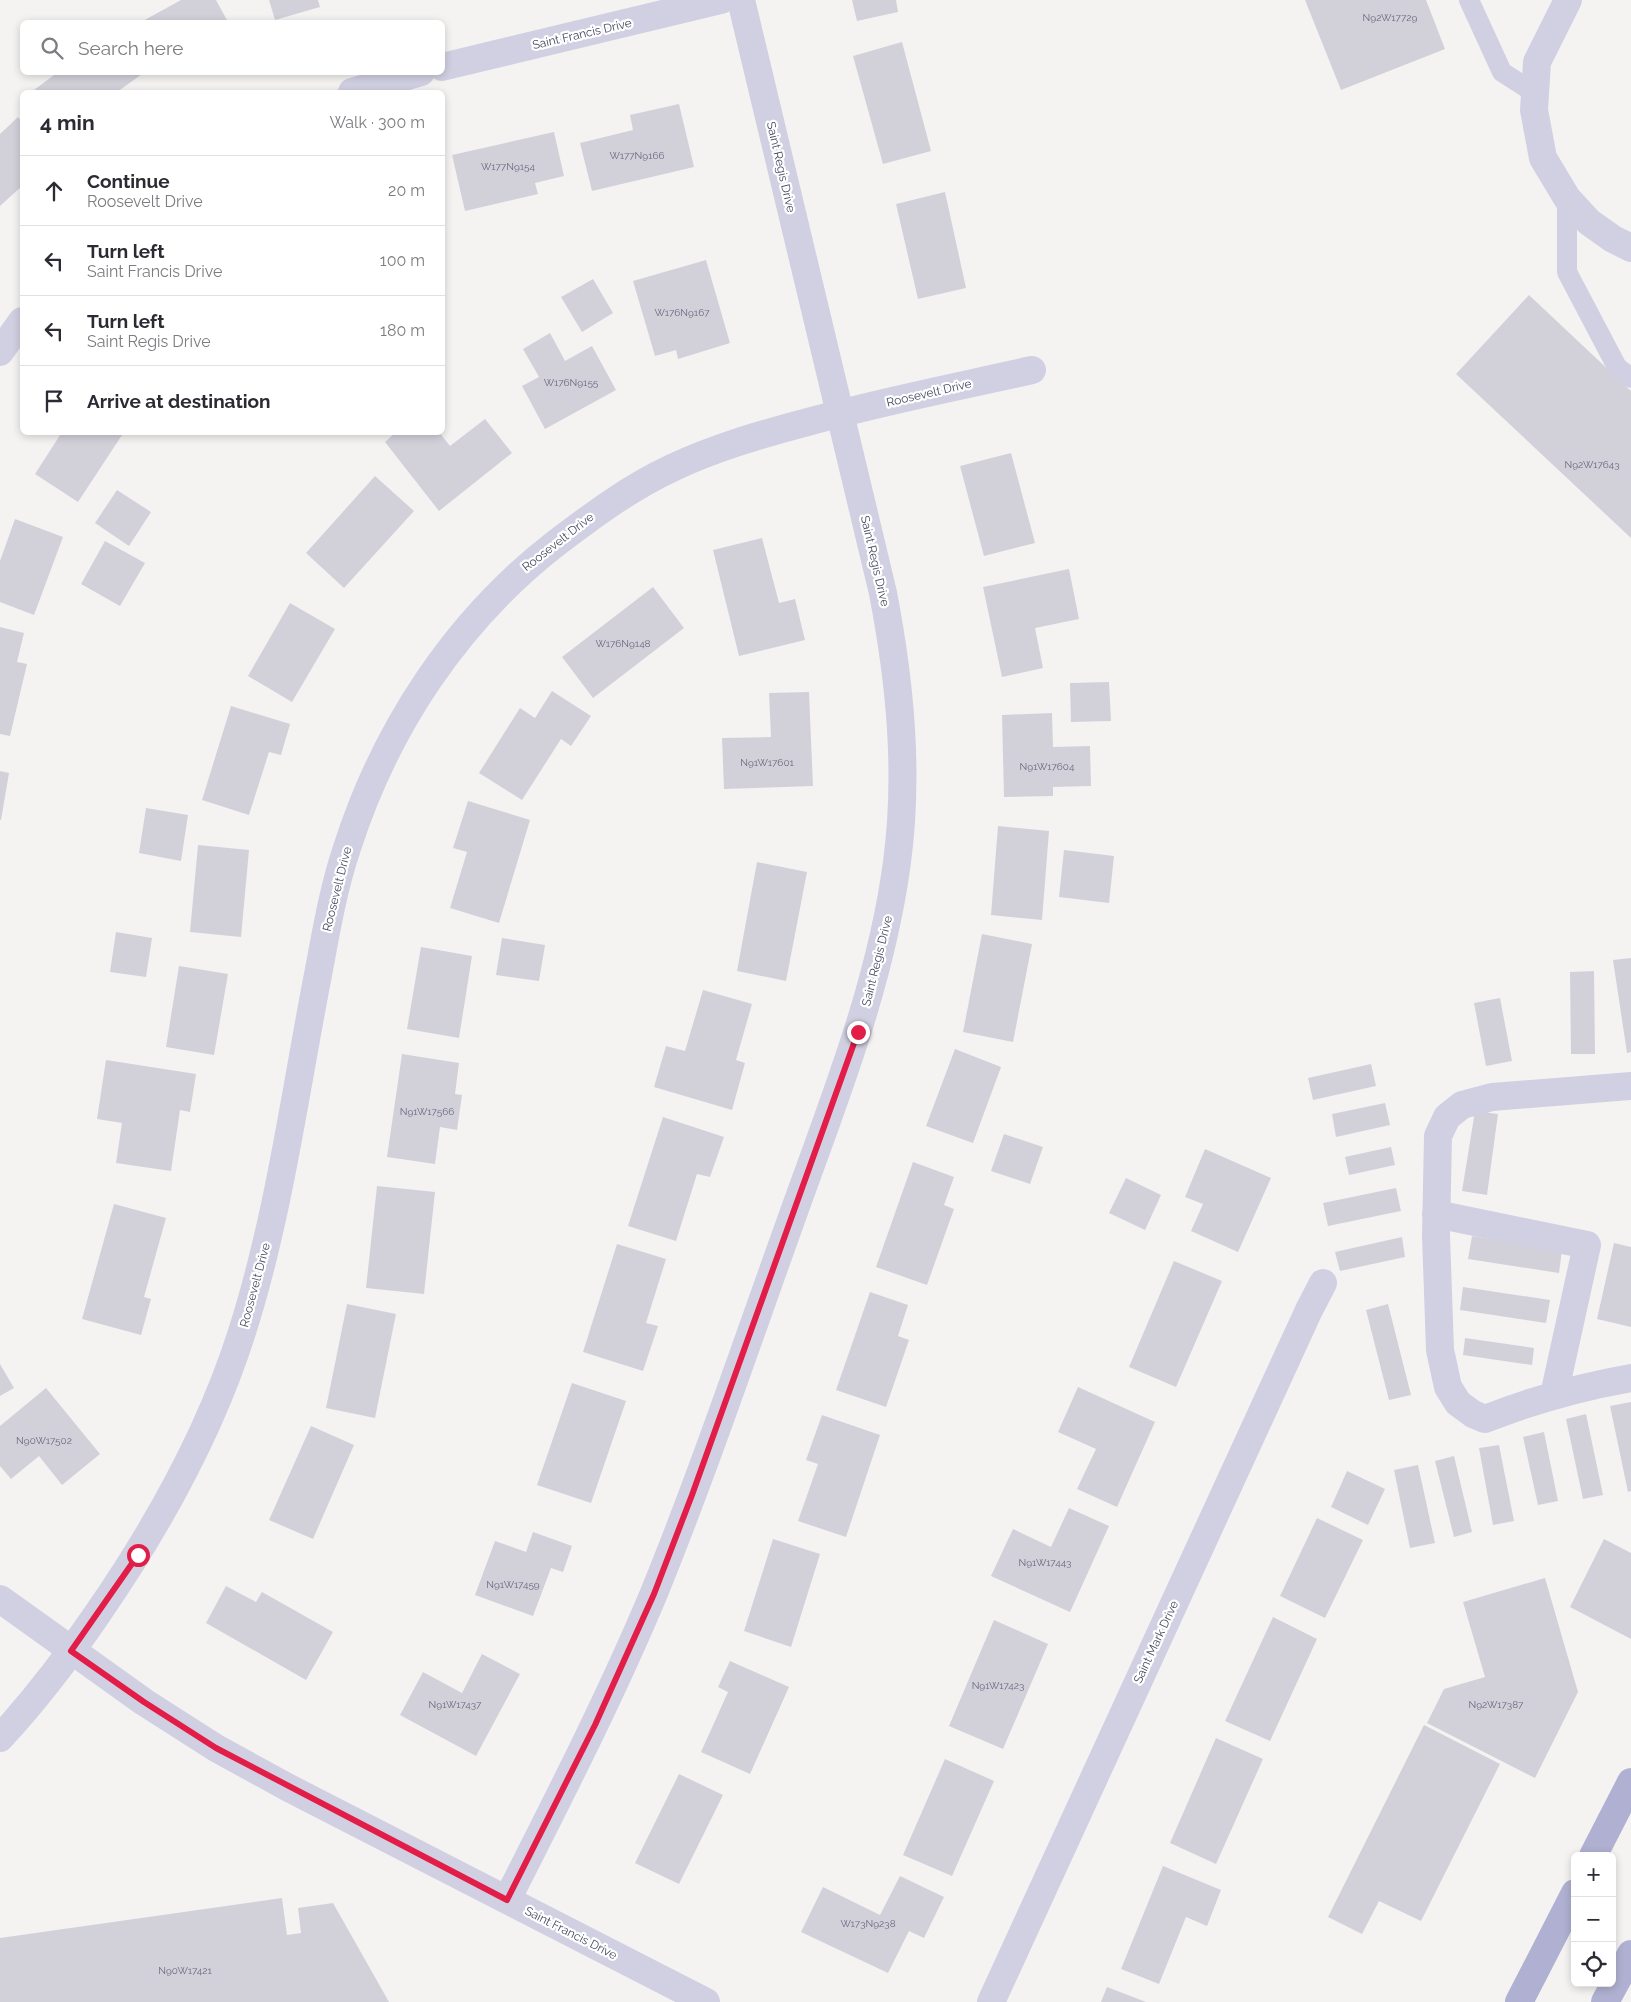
<!DOCTYPE html>
<html lang="en">
<head>
<meta charset="utf-8">
<style>
  :root { --surface:#fff; --page:#f2f2f3; --text:#2b2b33; --muted:#7c7c81; --line:#e1e1e2 }
  body { margin:0; font-family:Raleway,sans-serif; background:var(--page); color:var(--text) }
  .controls { position:absolute; right:15px; bottom:15px; display:grid; overflow:hidden; border-radius:8px; box-shadow:0 2px 8px #0003 }
  .controls button { width:45px; height:45px; display:grid; place-items:center; padding:0; border:0; border-bottom:1px solid var(--line); background:var(--surface); color:var(--text); font:25px sans-serif }
  .stop { position:absolute; width:15px; height:15px; margin:-11px; border:4px solid #e11d48; border-radius:50%; background:#fff }
  .stop.end { background:#e11d48; border-color:#fff; box-shadow:0 1px 5px #0008 }
  .list { margin:0; padding:0; list-style:none }
  h2 { display:flex; justify-content:space-between; align-items:center; height:65px; margin:0; padding:0 20px; font-size:21px }
  h2 small { font-size:16px; font-weight:400; color:var(--muted) }
  .list li { display:grid; grid-template-columns:32px 1fr auto; gap:15px; align-items:center; box-sizing:border-box; height:70px; padding:0 20px; border-top:1px solid var(--line) }
  .list b { display:block; font-size:19px; white-space:nowrap }
  .list p { margin:0; font-size:16px; white-space:nowrap; color:var(--muted) }
  .list em { font-size:16px; font-style:normal; color:var(--muted) }
  .icon { flex:none; width:28px; height:28px; fill:none; stroke:currentColor; stroke-width:2; stroke-linecap:round; stroke-linejoin:round }
  .map { position:relative; flex:none; width:1631px; height:2002px; overflow:hidden }
  .search { position:absolute; background:var(--surface); box-shadow:0 2px 8px #0003; left:20px; top:20px; width:425px; height:55px; display:flex; align-items:center; gap:12px; box-sizing:border-box; padding:0 18px; border-radius:8px; color:var(--muted); font-size:19px }
  .panel { position:absolute; background:var(--surface); box-shadow:0 2px 8px #0003; left:20px; top:90px; width:425px; height:345px; border-radius:8px }
  .map>svg:first-child { display:block }
  .building { fill:#d2d1da }
  .lines { fill:none; stroke-linecap:round; stroke-linejoin:round }
  .lane { stroke:#d0d0e2; stroke-width:20 }
  .street { stroke:#d0d0e2; stroke-width:28 }
  .primary { stroke:#b0b0d2; stroke-width:28 }
  .route { stroke:#e11d48; stroke-width:6 }
  .labels { text-anchor:middle; dominant-baseline:central; stroke-width:4.5; stroke-linejoin:round; paint-order:stroke }
  .number-label { font-size:10px; fill:#6a6a80 }
  .street-label { font-size:12px; fill:#484862; stroke:#fff }
</style>
</head>
<body>
<div class="map">
<svg width="1631" height="2002" viewBox="0 0 1631 2002">
  <rect width="100%" height="100%" fill="#f4f3f2"/>
  <path class="building" d="M181,0H216L228,22H141Z
    M269,0H318L320,7L275,20Z
    M852,0H896L898,12L857,21Z
    M1305,0H1426L1445,49L1341,90Z
    M902,42L931,151L883,164L853,56Z
    M58,72H145L117,92H36L34,90Z
    M679,104L694,167L592,191L580,143L633,130L630,115Z
    M18,117L22,122V186L0,206V134Z
    M554,132L564,176L535,183L538,194L465,211L452,155Z
    M945,192L966,288L918,299L896,204Z
    M706,260L730,343L678,359L676,350L655,356L633,281Z
    M593,279L613,313L582,332L561,297Z
    M1529,295L1631,391V538L1456,374Z
    M550,333L565,361L592,346L616,390L545,429L522,386L539,377L523,349Z
    M485,419L512,453L439,511L385,442L396,432H439L450,446Z
    M62,432H124L78,502L35,474Z
    M1011,453L1035,543L984,556L960,466Z
    M375,476L414,511L344,588L306,553Z
    M117,490L151,512L129,546L95,523Z
    M15,519L63,537L34,615L0,602V561Z
    M762,538L779,603L795,599L805,640L739,656L713,550Z
    M105,541L145,563L120,606L81,584Z
    M1069,569L1079,619L1035,628L1043,668L1002,677L983,587Z
    M653,587L684,628L593,698L562,657Z
    M290,603L335,629L292,702L248,676Z
    M0,627L24,633L17,662L27,664L10,736L0,734Z
    M1109,682L1111,721L1071,722L1070,683Z
    M552,691L591,716L571,746L561,739L522,800L479,773L520,708L535,718Z
    M809,692L813,786L724,789L722,738L771,737L769,693Z
    M231,706L290,724L281,755L269,752L249,815L202,800Z
    M1052,713L1053,747L1090,746L1091,786L1053,787V796L1004,797L1002,715Z
    M0,771L9,773L1,820H0Z
    M468,801L530,820L499,923L450,908L467,852L453,848Z
    M146,808L188,815L181,861L139,853Z
    M998,826L1049,831L1042,920L991,915Z
    M198,845L249,850L241,937L190,932Z
    M1064,850L1114,856L1109,903L1059,897Z
    M757,862L807,872L786,981L737,971Z
    M116,932L152,938L146,977L110,972Z
    M982,934L1032,944L1013,1042L963,1032Z
    M502,938L545,945L539,981L496,975Z
    M421,947L472,956L459,1038L407,1029Z
    M1631,958V1052L1627,1053L1613,960Z
    M179,966L228,974L214,1055L166,1047Z
    M1594,971L1595,1054H1571L1570,972Z
    M703,990L752,1004L736,1060L745,1063L732,1110L654,1087L666,1046L685,1051Z
    M1500,998L1512,1061L1486,1066L1474,1003Z
    M955,1049L1001,1067L973,1143L926,1126Z
    M402,1054L459,1063L455,1094L462,1095L457,1130L440,1127L435,1164L387,1157Z
    M106,1060L196,1074L190,1112L180,1110L171,1171L116,1163L122,1123L97,1119Z
    M1371,1064L1376,1086L1313,1100L1308,1078Z
    M1385,1103L1390,1125L1336,1137L1332,1114Z
    M1475,1111L1498,1114L1487,1195L1462,1191Z
    M663,1117L724,1137L710,1177L697,1174L676,1241L628,1226Z
    M1004,1134L1043,1147L1030,1184L991,1171Z
    M1391,1147L1395,1165L1349,1175L1345,1157Z
    M1205,1149L1271,1178L1238,1252L1191,1231L1203,1204L1185,1197Z
    M913,1162L954,1177L944,1205L954,1209L927,1285L876,1267Z
    M1126,1178L1161,1195L1145,1230L1109,1213Z
    M377,1186L435,1192L424,1294L366,1288Z
    M1396,1188L1401,1211L1328,1226L1323,1203Z
    M114,1204L166,1218L144,1297L151,1299L141,1335L82,1319Z
    M1472,1236L1562,1250L1559,1273L1468,1259Z
    M1402,1237L1405,1257L1340,1271L1335,1252Z
    M1614,1243L1631,1247V1327L1597,1319Z
    M617,1244L666,1259L646,1323L658,1326L643,1371L583,1352Z
    M1174,1261L1222,1281L1176,1387L1129,1367Z
    M1463,1287L1550,1300L1546,1323L1460,1310Z
    M870,1292L908,1305L898,1336L909,1340L886,1407L836,1390Z
    M347,1304L396,1314L375,1418L326,1408Z
    M1388,1304L1411,1395L1389,1400L1366,1310Z
    M1465,1338L1534,1348L1532,1365L1463,1355Z
    M0,1364L14,1388L0,1396Z
    M572,1383L626,1401L591,1503L537,1485Z
    M1078,1387L1155,1422L1117,1507L1077,1489L1096,1449L1058,1432Z
    M46,1388L100,1454L62,1485L39,1456L11,1479L0,1466V1426Z
    M1631,1402V1491L1628,1492L1610,1406Z
    M1586,1414L1603,1495L1583,1499L1566,1419Z
    M822,1415L880,1435L846,1537L798,1521L818,1464L806,1460Z
    M311,1426L354,1445L313,1539L269,1520Z
    M1544,1432L1558,1501L1538,1505L1523,1437Z
    M1499,1445L1514,1521L1493,1525L1479,1448Z
    M1454,1456L1472,1532L1454,1537L1435,1461Z
    M1418,1465L1435,1543L1410,1548L1394,1470Z
    M1347,1471L1385,1489L1368,1525L1331,1507Z
    M1069,1508L1109,1526L1070,1612L991,1576L1013,1529L1051,1547Z
    M1317,1518L1363,1540L1325,1618L1280,1596Z
    M533,1532L572,1546L563,1572L551,1568L533,1616L475,1595L495,1541L526,1552Z
    M773,1539L820,1554L791,1647L744,1631Z
    M1604,1539L1631,1553V1639L1570,1607Z
    M1545,1578L1578,1692L1535,1778L1427,1723L1444,1689L1485,1677L1463,1602Z
    M226,1586L256,1602L262,1592L333,1632L306,1680L206,1623Z
    M1273,1617L1317,1639L1270,1741L1225,1721Z
    M994,1620L1048,1644L1003,1749L949,1726Z
    M482,1654L520,1674L476,1756L400,1715L423,1672L462,1693Z
    M730,1661L789,1687L750,1774L701,1752L728,1692L718,1687Z
    M1424,1725L1500,1764L1421,1921L1379,1901L1362,1934L1328,1917Z
    M1216,1738L1263,1759L1216,1864L1170,1843Z
    M945,1759L994,1781L952,1876L903,1855Z
    M679,1774L723,1795L679,1884L635,1863Z
    M1163,1866L1221,1890L1207,1926L1186,1917L1159,1984L1121,1969Z
    M900,1876L944,1897L924,1938L909,1931L888,1973L801,1932L823,1887L880,1915Z
    M282,1898L287,1935L301,1933L298,1908L333,1903L389,2002H0V1938Z
    M1107,1987L1146,2002H1101Z"/>
  <g class="lines">
    <path class="lane" d="M1469,0L1502,72L1535,93
      M1567,198V272L1617,367L1631,378"/>
    <path class="street" d="M1568,0L1537,62L1534,110L1543,158L1567,198L1589,222L1613,239L1631,248
      M442,67L721,0
      M352,92L421,72
      M0,352L22,321
      M1631,1086L1492,1097L1462,1105L1447,1117L1438,1136L1436,1235L1440,1350L1448,1387L1458,1403L1473,1414L1485,1419C1533,1400 1580,1387 1631,1378
      M1436,1214L1587,1245L1554,1395
      M0,1599L144,1702L216,1748L287,1787L706,2002
      M0,1738C36,1699 68,1657 98,1613C158,1526 210,1433 242,1332C278,1219 294,1100 316,985C325,939 332,892 347,848C385,729 456,621 555,544C592,516 629,488 672,468C714,448 759,435 804,423C879,402 956,387 1032,370
      M507,1900C558,1799 610,1698 654,1593C702,1475 743,1354 786,1234C829,1112 880,991 897,862C909,772 900,682 883,593L741,0
      M991,2002L1309,1310L1323,1283"/>
    <path class="primary" d="M1593,1856L1631,1782
      M1519,2002L1575,1893
      M1605,2002L1631,1954"/>
  </g>
  <g class="lines">
    <path class="route" d="M138,1555L71,1651L144,1702L216,1748L507,1900L595,1725L654,1594L692,1495L858,1032"/>
  </g>
  <g class="labels">
    <g class="number-label">
      <text x="1390" y="17">N92W17729</text>
      <text x="637" y="155">W177N9166</text>
      <text x="508" y="166">W177N9154</text>
      <text x="682" y="312">W176N9167</text>
      <text x="571" y="382">W176N9155</text>
      <text x="1592" y="464">N92W17643</text>
      <text x="623" y="643">W176N9148</text>
      <text x="767" y="762">N91W17601</text>
      <text x="1047" y="766">N91W17604</text>
      <text x="427" y="1111">N91W17566</text>
      <text x="44" y="1440">N90W17502</text>
      <text x="1045" y="1562">N91W17443</text>
      <text x="513" y="1584">N91W17459</text>
      <text x="998" y="1685">N91W17423</text>
      <text x="455" y="1704">N91W17437</text>
      <text x="1496" y="1704">N92W17387</text>
      <text x="868" y="1923">W173N9238</text>
      <text x="185" y="1970">N90W17421</text>
    </g>
    <g class="street-label">
      <text transform="translate(582 34) rotate(-13)">Saint Francis Drive</text>
      <text transform="translate(781 167) rotate(77)">Saint Regis Drive</text>
      <text transform="translate(929 393) rotate(-13)">Roosevelt Drive</text>
      <text transform="translate(558 542) rotate(-38)">Roosevelt Drive</text>
      <text transform="translate(875 561) rotate(77)">Saint Regis Drive</text>
      <text transform="translate(337 889) rotate(-76)">Roosevelt Drive</text>
      <text transform="translate(877 961) rotate(-76)">Saint Regis Drive</text>
      <text transform="translate(255 1285) rotate(-75)">Roosevelt Drive</text>
      <text transform="translate(1156 1642) rotate(-65)">Saint Mark Drive</text>
      <text transform="translate(571 1933) rotate(27)">Saint Francis Drive</text>
    </g>
  </g>
</svg>
<div class="controls">
<button>+</button>
<button>−</button>
<button><svg class="icon" aria-label="locate" viewBox="0 0 24 24"><circle cx="12" cy="12" r="6"/><path d="M12 2v4M12 18v4M2 12h4M18 12h4"/></svg></button>
</div>
<div class="stop" style="left:138px;top:1555px"></div>
<div class="stop end" style="left:858px;top:1032px"></div>
<div class="search"><svg class="icon" aria-label="search" viewBox="0 0 24 24"><circle cx="10" cy="10" r="6"/><path d="M15 15l6 6"/></svg>Search here</div>
<section class="panel">
<h2>4 min<small>Walk · 300 m</small></h2>
<ul class="list">
<li><svg class="icon" aria-label="ahead" viewBox="0 0 24 24"><path d="M12 20V5M6 11l6-6 6 6"/></svg><div><b>Continue</b><p>Roosevelt Drive</p></div><em>20 m</em></li>
<li><svg class="icon" aria-label="left" viewBox="0 0 24 24"><path d="M17 20v-9H6M10 6l-5 5 5 5"/></svg><div><b>Turn left</b><p>Saint Francis Drive</p></div><em>100 m</em></li>
<li><svg class="icon" aria-label="left" viewBox="0 0 24 24"><path d="M17 20v-9H6M10 6l-5 5 5 5"/></svg><div><b>Turn left</b><p>Saint Regis Drive</p></div><em>180 m</em></li>
<li><svg class="icon" aria-label="arrive" viewBox="0 0 24 24"><path d="M6 21V4h12l-3 4 3 4H6"/></svg><div><b>Arrive at destination</b></div></li>
</ul>
</section>
</div>
</body>
</html>
